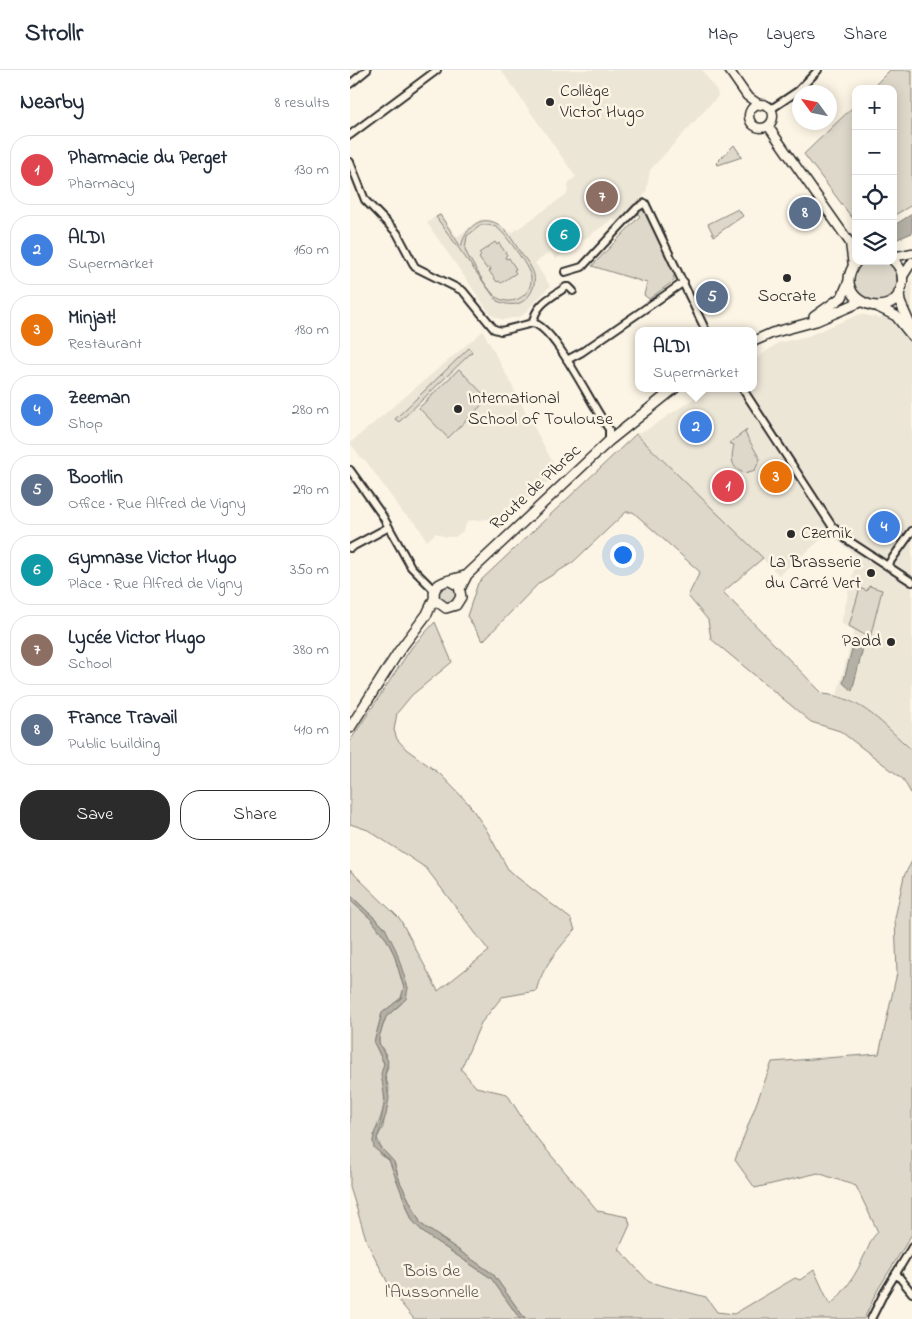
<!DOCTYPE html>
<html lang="en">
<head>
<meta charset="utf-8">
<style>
  :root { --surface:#fff; --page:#f6f6f7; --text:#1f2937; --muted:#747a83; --line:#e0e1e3; --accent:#2b2b2b }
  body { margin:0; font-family:"Indie Flower",sans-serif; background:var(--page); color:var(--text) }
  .controls { position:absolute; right:15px; top:15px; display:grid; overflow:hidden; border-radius:10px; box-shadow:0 2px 12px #0003 }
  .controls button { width:45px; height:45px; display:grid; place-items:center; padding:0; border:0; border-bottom:1px solid var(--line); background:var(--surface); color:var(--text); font:25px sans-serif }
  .compass { position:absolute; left:442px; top:15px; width:45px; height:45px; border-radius:50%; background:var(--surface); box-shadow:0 2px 12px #0003; rotate:303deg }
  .you { position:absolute; left:272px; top:484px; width:18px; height:18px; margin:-12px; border:4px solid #fff; border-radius:50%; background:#1a73e8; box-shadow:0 0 0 8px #1a73e833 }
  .badge { display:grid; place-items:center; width:32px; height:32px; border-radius:50%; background:var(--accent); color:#fff; font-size:16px; font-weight:700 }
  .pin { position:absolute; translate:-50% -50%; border:2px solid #fff; box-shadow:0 1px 5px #0006 }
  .popup { position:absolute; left:285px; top:257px; width:122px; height:65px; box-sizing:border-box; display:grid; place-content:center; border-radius:10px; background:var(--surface); filter:drop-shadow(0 1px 4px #0005); font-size:16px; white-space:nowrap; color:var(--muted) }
  .popup b { font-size:19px; color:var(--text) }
  .popup::after { content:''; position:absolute; left:50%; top:100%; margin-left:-10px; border:10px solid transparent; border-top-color:var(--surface) }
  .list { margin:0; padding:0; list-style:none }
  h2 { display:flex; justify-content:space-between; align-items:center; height:65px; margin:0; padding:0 20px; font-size:21px }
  h2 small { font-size:16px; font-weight:400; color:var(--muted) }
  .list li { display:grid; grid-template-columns:32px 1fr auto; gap:15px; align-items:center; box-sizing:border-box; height:70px; margin:0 10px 10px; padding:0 10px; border:1px solid var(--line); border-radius:20px }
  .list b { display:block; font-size:19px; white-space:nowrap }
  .list p { margin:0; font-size:16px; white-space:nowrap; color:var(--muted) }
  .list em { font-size:16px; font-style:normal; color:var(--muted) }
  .actions { display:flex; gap:10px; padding:15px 20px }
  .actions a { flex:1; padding:11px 0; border:1px solid var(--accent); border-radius:20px; text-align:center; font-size:18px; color:var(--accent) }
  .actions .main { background:var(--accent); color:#fff }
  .icon { flex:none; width:28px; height:28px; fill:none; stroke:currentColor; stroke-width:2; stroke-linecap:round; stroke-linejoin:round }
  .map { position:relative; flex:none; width:562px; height:1249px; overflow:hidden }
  header { display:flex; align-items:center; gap:30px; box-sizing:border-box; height:70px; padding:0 25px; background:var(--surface); border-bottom:1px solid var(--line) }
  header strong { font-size:24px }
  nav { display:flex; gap:28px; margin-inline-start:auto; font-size:18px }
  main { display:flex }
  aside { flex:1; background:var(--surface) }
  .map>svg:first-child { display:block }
  .built { fill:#ece6d7 }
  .green { fill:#ded8ca; stroke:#84827a; fill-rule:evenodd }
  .water { fill:#b4b0a5; stroke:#7d7b74 }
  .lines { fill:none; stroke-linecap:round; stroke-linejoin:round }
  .minor-casing { stroke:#2b2b2b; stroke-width:10 }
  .tertiary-casing { stroke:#2b2b2b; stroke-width:11 }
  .secondary-casing { stroke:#2b2b2b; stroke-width:12 }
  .minor { stroke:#fcf5e5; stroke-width:6 }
  .tertiary { stroke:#fcf5e5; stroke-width:8 }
  .secondary { stroke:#fcf5e5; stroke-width:9 }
  .poi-dot { fill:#2b2b2b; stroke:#fcf5e5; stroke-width:2 }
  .labels { text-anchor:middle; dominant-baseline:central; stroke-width:5; stroke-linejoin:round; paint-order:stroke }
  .poi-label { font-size:18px; fill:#2b2b2b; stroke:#fcf5e5; text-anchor:start }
  .street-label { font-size:18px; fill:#2b2b2b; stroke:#fcf5e5 }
  .park-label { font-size:18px; fill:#585653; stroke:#fcf5e5 }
</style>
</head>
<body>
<header>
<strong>Strollr</strong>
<nav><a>Map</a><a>Layers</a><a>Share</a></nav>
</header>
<main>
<aside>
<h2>Nearby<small>8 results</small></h2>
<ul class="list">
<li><span class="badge" style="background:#e0444e">1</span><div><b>Pharmacie du Perget</b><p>Pharmacy</p></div><em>130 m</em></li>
<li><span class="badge" style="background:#3f7fe0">2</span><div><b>ALDI</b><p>Supermarket</p></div><em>160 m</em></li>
<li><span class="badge" style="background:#e8710a">3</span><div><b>Minjat!</b><p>Restaurant</p></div><em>180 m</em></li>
<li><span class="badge" style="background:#3f7fe0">4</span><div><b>Zeeman</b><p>Shop</p></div><em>280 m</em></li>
<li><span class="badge" style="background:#5c6f8a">5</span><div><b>Bootlin</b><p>Office · Rue Alfred de Vigny</p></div><em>290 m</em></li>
<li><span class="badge" style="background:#0f9aa8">6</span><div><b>Gymnase Victor Hugo</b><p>Place · Rue Alfred de Vigny</p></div><em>350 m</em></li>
<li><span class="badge" style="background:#8d6e63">7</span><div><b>Lycée Victor Hugo</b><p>School</p></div><em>380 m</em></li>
<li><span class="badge" style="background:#5c6f8a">8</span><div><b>France Travail</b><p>Public building</p></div><em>410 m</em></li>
</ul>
<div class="actions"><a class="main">Save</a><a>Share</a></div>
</aside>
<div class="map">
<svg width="562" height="1249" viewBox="0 0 562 1249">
  <rect width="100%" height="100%" fill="#fcf5e5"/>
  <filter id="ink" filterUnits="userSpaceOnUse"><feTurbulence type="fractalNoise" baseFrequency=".02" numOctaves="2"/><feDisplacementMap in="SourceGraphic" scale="10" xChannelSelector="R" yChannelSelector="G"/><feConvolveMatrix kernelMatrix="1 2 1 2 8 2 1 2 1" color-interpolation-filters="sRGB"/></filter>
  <g filter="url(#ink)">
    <path class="built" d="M151,0H352L367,21L368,26L300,100L296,123L268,153L263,149L206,189L200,182L185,193L200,216L172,246L153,250L141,245L77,153L90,143L107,167L131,149L146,152L162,163L217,124L219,112L226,107Z
      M562,207V680L508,633L487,625L504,561L491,553L507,487L479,463L429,505L286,364L298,359L360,318H404V290L428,273L458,266L510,244L530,248L556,228Z
      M133,261L208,402L161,447L118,451L112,462L105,467H96L86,463L77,471L66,453L53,443L15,390L12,389L0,373Z"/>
    <path class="green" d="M540,0H562V135L543,146V19H521Z
      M506,34V153L454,84Z
      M384,75L392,87L368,95L366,93Z
      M291,139L294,140L326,204L323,207L325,210L299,229L294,225L297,213L242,196L290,146L286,142Z
      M388,139L393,146L364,166L358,154Z
      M90,145L111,177C115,158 132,141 152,157C159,163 165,174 170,182C175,189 182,196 184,205C186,214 182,223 176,229C167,237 157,235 147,231L86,147ZM131,155C136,155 141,155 146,157C154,161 179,197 181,207C183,227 158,239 144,225C134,214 126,199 118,186L115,179L117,166Z
      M145,172L147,175L149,173L157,185L155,187L156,189L159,188L166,199L164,200L166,203L151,213L149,211L147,212L139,201L141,200L140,197L137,199L129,188L131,186L129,183Z
      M503 211a22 22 0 1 1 44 0a22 22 0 1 1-44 0Z
      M119,278L122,282L49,352L45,349Z
      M109,299L138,329L98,368L69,338Z
      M397,360L395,363L410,389L405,400L395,403C380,399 381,387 384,375L379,373Z
      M286,364L413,488L373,522L473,624C512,627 534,656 562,680V725L553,709L490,661L461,652L361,569L358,550L338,526L350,502L283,442H276L222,493L189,513L133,571L117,546L128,513Z
      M96,514L104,517L107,525L103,533L94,534L88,527L89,519Z
      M519,516L532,520L520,568L499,556L510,518L517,521Z
      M85,552L102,592L62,625L47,643L44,660L47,669L56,679L90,704L118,733L136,759L159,801L221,849L225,860C209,878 192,897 186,921L152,927L131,953L111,999L126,1017L157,1024L179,1059L248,1141L278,1147L280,1155L269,1179L299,1212L356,1227L367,1242L384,1244L445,1208L450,1210L464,1200L480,1235C494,1223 507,1203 514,1186C519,1178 520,1169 528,1162L506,1116L468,1103L405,1118L385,1090L422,992L529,984L547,903L545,848L554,806L562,791V1164L527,1221L514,1249H175L143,1204L71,1154L50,1112L44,1092L31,1078L27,1068L33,1057L39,1019L35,1005L38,997L36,985L29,973V967L36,947L51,934L58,918L35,858L0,825V800L50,849L88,921L139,881L76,798L18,760L0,754V671L62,577Z
      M0,830L21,849L37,870L44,884L54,918L51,928L32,943L24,972L34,994C30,1008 36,1018 34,1033C33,1047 25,1057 23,1071L31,1085L39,1090L62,1150L75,1164L141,1208L170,1249H64L44,1225L17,1172L0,1117Z"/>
    <path class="water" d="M562,144V163L543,171V156Z
      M505,568L514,574L502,621L493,613Z
      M0,825L35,858L46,880L58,918L56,929L36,947L29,967V973L38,991L35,1005L39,1028L36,1045L27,1068V1073L44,1092L50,1112L71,1154L143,1204L175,1249H170L141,1208L75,1164L62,1150L39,1090L24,1078L23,1071L25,1061L30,1054L35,1030L31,1004L34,993L24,973L32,943L51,928L54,918L44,884L37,870L21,849L0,830Z"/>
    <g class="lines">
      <g class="minor-casing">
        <path id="minor" d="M0,14L17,0
          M421,39L448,21L468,0
          M0,65L87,0
          M0,92L15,130L47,163L65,197L113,221L144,259L151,261L183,253C206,258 242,337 259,359V371
          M215,202L232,197L287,138L295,133L356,261
          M183,253C185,234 202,227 216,217H219L223,221
          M217,290L232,282L334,212
          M392,318L482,456L496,469L562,512
          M0,400L32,445L61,497L84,520
          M0,478L39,457
          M537,496L562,461
          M546,1203L562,1223
          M521,1249L534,1223L562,1177"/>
      </g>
      <g class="tertiary-casing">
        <path id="tertiary" d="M379,0L397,26L410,35
          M399 46a12 12 0 1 1 24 0a12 12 0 1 1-24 0Z
          M418,56L500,173L506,178
          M500,173L503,196
          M543,187L562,183
          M552,208L562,192"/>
      </g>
      <g class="secondary-casing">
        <path id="secondary" d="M507,191C476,229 544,257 552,215C554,205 550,196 543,190
          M549,222L550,232L562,259
          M528,237L546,246L562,266
          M464,247L492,227L499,211
          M404,271L422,263L466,251L510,232
          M100,511L109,516L111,527L106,535L96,538L85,530C79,509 104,511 117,505
          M110,519L117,505L259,371L325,318
          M0,658L49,581L77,544L84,529"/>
      </g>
      <use href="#minor" class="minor"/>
      <use href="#tertiary" class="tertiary"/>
      <use href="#secondary" class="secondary"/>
    </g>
  </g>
  <g class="poi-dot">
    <circle cx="200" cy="32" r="5"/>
    <circle cx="437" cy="208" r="5"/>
    <circle cx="108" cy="339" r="5"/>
    <circle cx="441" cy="464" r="5"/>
    <circle cx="521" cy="503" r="5"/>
    <circle cx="541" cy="572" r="5"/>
  </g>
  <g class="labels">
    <g class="poi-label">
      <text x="210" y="22">Collège<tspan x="210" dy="21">Victor Hugo</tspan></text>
      <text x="437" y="227" text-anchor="middle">Socrate</text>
      <text x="118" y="329">International<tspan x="118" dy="21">School of Toulouse</tspan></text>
      <text x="451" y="464">Czernik</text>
      <text x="511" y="493" text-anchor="end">La Brasserie<tspan x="511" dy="21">du Carré Vert</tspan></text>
      <text x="531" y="572" text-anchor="end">Padd</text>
    </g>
    <g class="street-label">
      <text transform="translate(186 418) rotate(-43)">Route de Pibrac</text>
    </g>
    <g class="park-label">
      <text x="82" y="1202">Bois de<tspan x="82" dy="21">l'Aussonnelle</tspan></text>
    </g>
  </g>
</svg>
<div class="controls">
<button>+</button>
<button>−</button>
<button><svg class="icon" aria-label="locate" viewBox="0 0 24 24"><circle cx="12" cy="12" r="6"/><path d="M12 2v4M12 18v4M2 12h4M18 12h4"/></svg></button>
<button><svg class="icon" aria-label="layers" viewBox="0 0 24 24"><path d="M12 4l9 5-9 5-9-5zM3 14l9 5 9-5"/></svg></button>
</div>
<svg class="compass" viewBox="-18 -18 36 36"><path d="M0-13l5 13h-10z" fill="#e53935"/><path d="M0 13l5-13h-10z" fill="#747a83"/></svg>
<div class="you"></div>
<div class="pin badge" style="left:378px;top:416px;background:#e0444e">1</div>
<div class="pin badge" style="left:346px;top:357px;background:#3f7fe0">2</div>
<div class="popup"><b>ALDI</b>Supermarket</div>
<div class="pin badge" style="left:426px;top:407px;background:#e8710a">3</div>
<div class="pin badge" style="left:534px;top:457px;background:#3f7fe0">4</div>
<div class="pin badge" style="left:362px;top:227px;background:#5c6f8a">5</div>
<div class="pin badge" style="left:214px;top:165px;background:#0f9aa8">6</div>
<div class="pin badge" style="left:252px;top:127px;background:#8d6e63">7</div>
<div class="pin badge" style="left:455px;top:143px;background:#5c6f8a">8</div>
</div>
</main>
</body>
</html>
